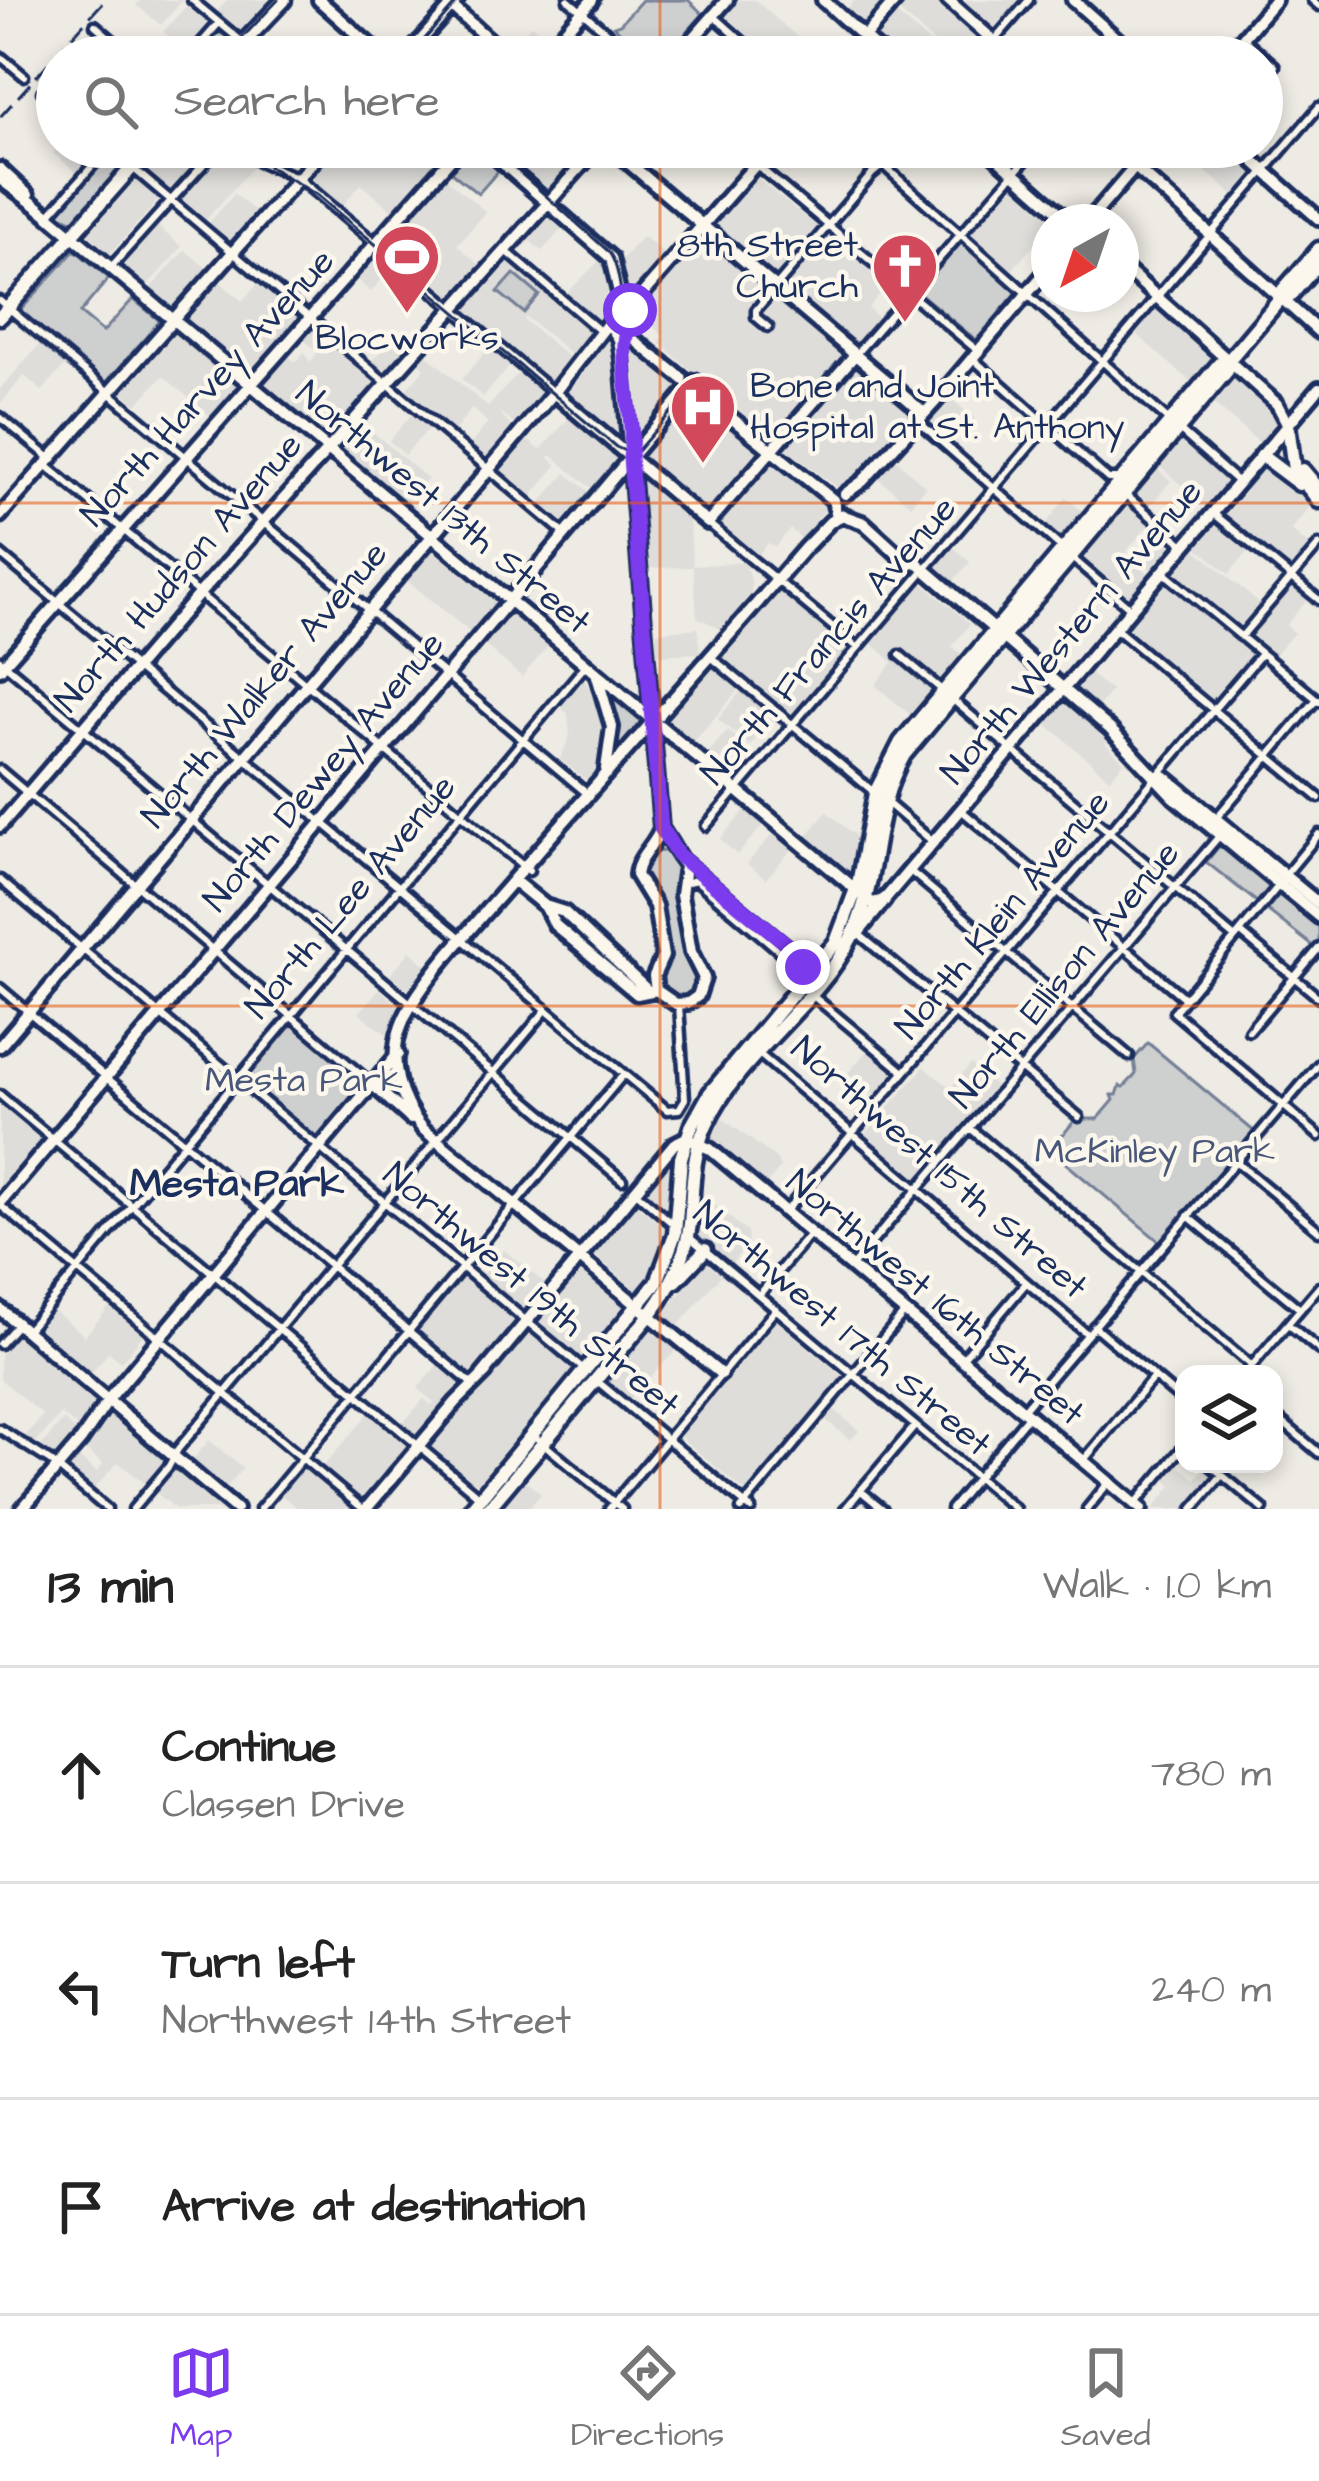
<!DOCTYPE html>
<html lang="en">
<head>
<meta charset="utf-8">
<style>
  :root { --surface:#fff; --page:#f6f6f6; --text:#222; --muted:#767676; --line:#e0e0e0; --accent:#7c3aed }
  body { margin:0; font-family:"Architects Daughter",sans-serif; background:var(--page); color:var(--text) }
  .controls { position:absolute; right:36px; bottom:36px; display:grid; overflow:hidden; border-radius:24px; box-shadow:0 6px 18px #0003 }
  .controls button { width:108px; height:108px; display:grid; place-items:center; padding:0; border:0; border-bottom:3px solid var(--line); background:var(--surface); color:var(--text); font:60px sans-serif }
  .compass { position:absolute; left:1031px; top:204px; width:108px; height:108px; border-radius:50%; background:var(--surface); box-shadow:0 6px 18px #0003; rotate:220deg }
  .stop { position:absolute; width:36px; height:36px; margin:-27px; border:9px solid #7c3aed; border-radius:50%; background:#fff }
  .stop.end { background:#7c3aed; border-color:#fff; box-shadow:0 3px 12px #0008 }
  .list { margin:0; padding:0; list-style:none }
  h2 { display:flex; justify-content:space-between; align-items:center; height:156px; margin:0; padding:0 48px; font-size:51px }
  h2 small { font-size:39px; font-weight:400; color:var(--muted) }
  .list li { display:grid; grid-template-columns:78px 1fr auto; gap:36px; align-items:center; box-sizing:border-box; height:216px; padding:0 48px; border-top:3px solid var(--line) }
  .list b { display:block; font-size:45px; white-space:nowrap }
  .list p { margin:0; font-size:39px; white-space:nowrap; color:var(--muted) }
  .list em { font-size:39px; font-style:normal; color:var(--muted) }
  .icon { flex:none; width:66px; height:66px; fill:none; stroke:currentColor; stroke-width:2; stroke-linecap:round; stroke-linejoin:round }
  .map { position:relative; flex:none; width:1319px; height:1509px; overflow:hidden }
  .search { position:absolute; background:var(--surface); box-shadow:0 6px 18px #0003; left:36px; right:36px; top:36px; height:132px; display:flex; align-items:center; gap:30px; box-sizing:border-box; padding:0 42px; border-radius:66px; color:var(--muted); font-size:45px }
  .sheet { height:804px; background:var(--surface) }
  nav { display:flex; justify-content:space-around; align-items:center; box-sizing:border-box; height:168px; border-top:3px solid var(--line); background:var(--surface); font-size:33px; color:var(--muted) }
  nav a { display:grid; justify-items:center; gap:6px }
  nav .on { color:var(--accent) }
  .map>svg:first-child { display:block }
  .built { fill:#deddda }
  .green { fill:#cecfcf; stroke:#747f96; stroke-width:3 }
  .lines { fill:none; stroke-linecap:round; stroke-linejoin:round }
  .street-casing { stroke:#1b2f5e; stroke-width:15 }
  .secondary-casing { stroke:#1b2f5e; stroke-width:20 }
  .primary-casing { stroke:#1b2f5e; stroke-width:21 }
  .street { stroke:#fbf7ec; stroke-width:6 }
  .secondary { stroke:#fbf7ec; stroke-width:10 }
  .primary { stroke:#fbf7ec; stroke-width:12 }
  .tram { stroke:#1b2f5e; stroke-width:3 }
  .rail { stroke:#1b2f5e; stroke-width:3; stroke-dasharray:18 9; stroke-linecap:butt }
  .route { stroke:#7c3aed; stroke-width:15 }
  .grid { fill:none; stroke:#e8590c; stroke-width:3; stroke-opacity:0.55 }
  .labels { text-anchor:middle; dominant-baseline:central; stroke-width:9; stroke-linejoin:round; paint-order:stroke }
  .poi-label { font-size:36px; fill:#1b2f5e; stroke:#fbf7ec; text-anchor:end }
  .street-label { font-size:36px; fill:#1b2f5e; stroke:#fbf7ec }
  .park-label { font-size:36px; fill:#48577a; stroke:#fbf7ec }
  .neighbourhood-label { font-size:39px; font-weight:bold; fill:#1b2f5e; stroke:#fbf7ec }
</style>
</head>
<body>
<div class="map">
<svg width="1319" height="1509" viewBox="0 0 1319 1509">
  <rect width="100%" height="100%" fill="#eeebe4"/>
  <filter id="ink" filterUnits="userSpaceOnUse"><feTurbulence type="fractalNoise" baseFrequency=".00833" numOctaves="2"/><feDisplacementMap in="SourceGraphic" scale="24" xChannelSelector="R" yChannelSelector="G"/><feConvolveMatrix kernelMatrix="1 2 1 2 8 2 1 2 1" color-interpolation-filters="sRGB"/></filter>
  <g filter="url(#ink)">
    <path class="built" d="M141,0H183L161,25L136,5Z
      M227,0H269L241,32L217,12Z
      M734,0H755L820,57H772L723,13Z
      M855,0H881L886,4L865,27L846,10Z
      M902,0H936L985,43L973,57H951L895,8Z
      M956,0H1025L994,32Z
      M186,6L209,25L186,51L163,32Z
      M893,11L932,45L921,57H897L872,35Z
      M531,25L548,39L533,57H522L511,48Z
      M59,147H99L100,148L77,173L53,153Z
      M165,147H270L205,221L168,190L110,254L88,234Z
      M332,147H415L438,166L397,214L361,184L342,206L308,177Z
      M517,147H544L569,170L548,193L508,157Z
      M1178,147H1224L1254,174L1235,197Z
      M753,176L818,227L775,279L712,229L711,224Z
      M444,177L486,212L457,245L482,267L453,301L384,243Z
      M1013,183L1058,222H1049V255L1035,244L1011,271L970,233Z
      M234,194L259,214L232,244L208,224Z
      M546,213L564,227L542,251L525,237Z
      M157,226L182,247L147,286L122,266Z
      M643,236L669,258L630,304L624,301L620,261Z
      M826,236L887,285L868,308L880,320L855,350L782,289Z
      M700,239H707L844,354L845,359L776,441L659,343L664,336L638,314Z
      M185,250L209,270L171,312L147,292Z
      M376,252L393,266L371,292L354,277Z
      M506,256L594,335L575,357L526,317L524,320L573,361L554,382H549L509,349L503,357L511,365L483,397L462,379L490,347L499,354L506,347L462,307Z
      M600,260L606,265L611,305L600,325L565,295Z
      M217,279L242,301L258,284L300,320L251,374L184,317Z
      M1155,309L1213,360L1193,384L1134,332Z
      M311,328L376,384L326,440L262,382L286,354L295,362L304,352L310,362L318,352L300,337Z
      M176,330L240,385L213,418L163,376L137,404L119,390L169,331Z
      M392,340L406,353L386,376L370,363Z
      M607,340L616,345L623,428L616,435L608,434L562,393Z
      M633,340L682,386L638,438L628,342Z
      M40,344L65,365L42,391L24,376L0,404V389Z
      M422,351L488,407L519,372L544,395L517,426L498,411L513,429L486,461L469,446L488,423L472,408L453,433L404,392L425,368L415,359Z
      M857,363L913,411L851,486L838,488L785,448Z
      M1233,376L1279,420L1278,428L1263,446L1211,401Z
      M695,391L761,446L760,453L707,515L640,456Z
      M948,396L975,419L953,444L927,421Z
      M412,414L429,428L405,455L389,441Z
      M572,415L618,455L617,466L595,491L551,455L549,458L557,465L531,497L497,468L524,437L540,450Z
      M360,421L428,479L406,504L338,447Z
      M1178,436L1231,482L1208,509L1155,462Z
      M772,457L824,499L827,507L801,538L790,529L775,547L768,543L758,555L718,521Z
      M895,459L926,487L911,505L879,479Z
      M1264,465L1312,504L1291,530L1310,547L1291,569L1225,516L1247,490L1243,487Z
      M1153,466L1171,481L1150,506L1133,491Z
      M566,473L591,493L565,525L539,504Z
      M647,477L693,516L689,520L693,566L744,562L751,579V593L724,631L697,617L693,567L649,568L641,478Z
      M1066,498L1085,513L1059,538L1045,525Z
      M1124,501L1149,524L1126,552L1151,576L1130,600L1078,555Z
      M1215,521L1249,550L1229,574L1195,545Z
      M1156,532L1175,549L1155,573L1136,555Z
      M953,547L970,562L949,586L932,572Z
      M1193,547L1268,611L1291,585L1308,599L1286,625L1294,633L1273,657L1259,647L1212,701L1130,633L1129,624L1164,581L1193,605L1201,598L1172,572Z
      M430,548L498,605L472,634L404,578Z
      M921,582L970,624L952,646L964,657L913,717L875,685L893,662L869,641Z
      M782,589L851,647L791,718L723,660L722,654Z
      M507,612L548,646L522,677L481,642Z
      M698,628L700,653L656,655V632Z
      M712,667L739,689L692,744L666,722Z
      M1088,672L1111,691L1097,708L1073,688Z
      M583,678L600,706L604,730L602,756L588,782L560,759L570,736L568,714L560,706Z
      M741,691L774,718L750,746L718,719Z
      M1062,700L1110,738L1105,743L1124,762L1110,779L1044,722Z
      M728,730L744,744L723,769L706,755Z
      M747,808L765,823L737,855L720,839Z
      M827,812L860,840L856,869L849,878L803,840Z
      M775,831L794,847L766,879L747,864Z
      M410,951L433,971L414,994L390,975Z
      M379,989L403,1009L393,1039L359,1013Z
      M868,1050L895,1072L874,1096L847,1074Z
      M971,1064L995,1085L917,1180L864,1136L924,1067L951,1088Z
      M0,1104L44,1142L0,1195Z
      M718,1115L776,1158L780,1168L764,1187L707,1139Z
      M679,1148L674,1213L645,1189Z
      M698,1191L747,1232L748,1244L732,1263L695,1231Z
      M634,1203L667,1230L660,1259L641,1294L592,1253Z
      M504,1250L558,1294L580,1269L629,1311L480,1486L402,1424L424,1399L431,1405L434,1403L418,1388L445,1356L416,1331L464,1275L476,1284Z
      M706,1262L721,1275L678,1326L663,1314Z
      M109,1307L143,1335L121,1362L109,1352L88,1377L34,1331L52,1309L85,1336Z
      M775,1319L843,1377L823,1400L859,1431L850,1440L814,1410L746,1492L678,1435Z
      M652,1324L679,1347L629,1400L606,1380Z
      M17,1337L100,1405L81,1430L61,1414L32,1447L22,1440L43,1415L0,1379V1354Z
      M369,1413L408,1445L409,1452L368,1500H362L323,1467Z
      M109,1415L165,1460L163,1469L148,1486L118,1462L94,1489L66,1466L75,1455L97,1472L103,1464L83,1447Z
      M63,1420L78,1433L56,1459L40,1447Z
      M209,1440L243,1468L224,1490L191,1462Z
      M1177,1464L1195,1479L1204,1469L1215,1477L1188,1509H1153L1172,1486L1165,1479Z
      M302,1468L348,1506L345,1509H299L280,1494Z
      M173,1469H176L223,1509H176L154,1491Z
      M521,1477L541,1494L528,1509H507L500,1503Z"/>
    <path class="green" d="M642,0H688L703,14L665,57H649L614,26L620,24Z
      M216,31L232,39L220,57H192Z
      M113,147H140L74,221L59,214L60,206Z
      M471,147L499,170L478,194L450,171Z
      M963,239L1020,293L977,341L917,291L944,255Z
      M75,250L109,278L80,313L103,332L133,299L160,321L105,384L19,312Z
      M514,274L539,295L524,313L498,292Z
      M611,697L644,724L613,762L609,701Z
      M1220,845L1319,925V951L1206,862Z
      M665,851L681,861L699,969L700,988L684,1002L662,993C656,976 664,970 665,954C666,929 643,893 640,865L653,852Z
      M292,1019L366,1084L318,1141L241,1078Z
      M1148,1043L1256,1133L1161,1243L1050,1150L1076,1119H1098L1114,1100L1112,1095H1117L1120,1086L1124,1087L1136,1074L1134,1059Z"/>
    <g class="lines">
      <g class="street-casing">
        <path id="street" d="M192,0L252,50V57
          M568,0L636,57
          M1312,0L1319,6
          M714,16L760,57
          M95,25L132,57
          M1243,38L1275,66
          M0,56L24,76
          M189,57L219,23
          M980,57L1029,0
          M1113,57L1123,45
          M42,92L57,105
          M108,147L565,534
          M239,147L258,161L298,178L554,393
          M735,147L978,351
          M863,147L1168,420
          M49,215L109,147
          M505,250L600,331
          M111,267L219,147
          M0,301L590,796
          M768,327L756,317V310L872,174L904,147
          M854,356L1037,147
          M972,358L1108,479H1120
          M0,417L51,459
          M920,423L1063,549
          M1178,429L1239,483
          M46,465L529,871
          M1126,495L1184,545
          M1213,513L1319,600
          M708,523L857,647
          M0,554L667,1110L679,1109L685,1099L679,1005
          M1072,558L1130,608
          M1163,572L1319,701
          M1115,628L1319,798
          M1241,637L1319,545
          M900,655L943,691
          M711,657L875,793
          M0,660L622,1180
          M953,700L1235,938
          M0,770L372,1084
          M885,801L933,842
          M961,810L1183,997
          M1217,817L1317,699
          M706,826L1319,107
          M909,870L1129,1056
          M1286,874L1319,834
          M0,880L586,1371
          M684,883L696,880L797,966L806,964L805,959L685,860
          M1279,885L1174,1012L1319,1136
          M1241,933L1319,998
          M860,935L1079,1117
          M0,988L473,1385
          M813,996L904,1072
          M1249,1031L1319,948
          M758,1053L1087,1334
          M0,1095L482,1499
          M970,1128L1252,1366
          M1235,1161L1319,1231
          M635,1191L673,1224
          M0,1205L363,1509
          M785,1212L1261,654
          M1188,1216L1300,1309
          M688,1236L1015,1509
          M851,1267L1220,835
          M759,1295L811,1233
          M1288,1324L1319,1350
          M1094,1326L1184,1402
          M28,1329L585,666
          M0,1344L16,1326
          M963,1358L1026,1283
          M1245,1374L1319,1287
          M596,1380L751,1509
          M1023,1410L1319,1064
          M1274,1415L1319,1453
          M0,1429L50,1461L107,1509
          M533,1435L622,1509
          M1083,1461L1154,1377
          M1209,1464L1263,1509
          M861,1491L883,1509
          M1136,1503L1184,1446
          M133,1509L169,1466L178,1449L546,1010
          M260,1509L623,1075
          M609,1509L776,1309
          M741,1509L905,1312
          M845,1509L915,1426
          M951,1509L1029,1415
          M1087,1509L1109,1482
          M1193,1509L1222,1475"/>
      </g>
      <g class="secondary-casing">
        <path id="secondary" d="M319,0L383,57
          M445,0L508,57
          M823,0L886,57
          M948,0L1012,57
          M1073,0L1137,57
          M406,57L457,0
          M542,57L592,0
          M677,57L727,0
          M847,57L896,0
          M1227,57L1275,0
          M484,147L611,258L624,314
          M610,147L924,413
          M985,147L1070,222
          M1113,147L1319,332
          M1238,147L1319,219
          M0,169L28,195
          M0,179L38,207L872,903L884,900L1319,388
          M1088,222L1152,147
          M1121,265L1277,404L1288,425
          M624,314L613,315L609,324L619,339L622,359L661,828L685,866L681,895L691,952L704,978L698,996L688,1003L676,1004L656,990L654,976L663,956L655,906L636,875C638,856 655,846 661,828
          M624,315L771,147
          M625,332L833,500L836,513L864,523L910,565
          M554,393L708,523L854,356
          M845,494L863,481L935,402L1049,268
          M0,516L326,147
          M909,561H915L1110,729L1174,797L1319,917
          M0,669L461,147
          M597,676L612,727L606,769
          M1157,776H1164L1319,904
          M0,826L199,594L598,147
          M513,880L545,906L555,925L637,994L656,990
          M545,906L564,912L648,991
          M0,1046L557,389L609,322
          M372,1084L411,1119
          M0,1203L695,381
          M0,1309L236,1509
          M721,1374L423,1129C399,1100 388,1062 401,1026C416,984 483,916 513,880C610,768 708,661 804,549L831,521L843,515
          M482,1375L674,1144L686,1138L710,1149L1141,1509
          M22,1509L81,1440L112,1395L398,1054
          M366,1509L456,1402L486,1372"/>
      </g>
      <g class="primary-casing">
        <path id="primary" d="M230,57L284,0
          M1281,298L1290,296L1319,262
          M0,317L150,147
          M1288,425L1294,470L1319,501
          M1262,456L1299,484
          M1303,470L1319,489
          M857,933L884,900
          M676,1281L705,1250
          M471,1509L657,1282L675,1234L681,1158L691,1127L710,1093L836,942L858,884L875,793L901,742L1219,364L1228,361L1281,298L1283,290L1319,249
          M488,1509L650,1315C671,1287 686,1258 690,1224C693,1189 691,1158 706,1125C736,1057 817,1006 851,938C881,879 870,813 904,755L1227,371L1228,361"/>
      </g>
      <use href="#street" class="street"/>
      <use href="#secondary" class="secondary"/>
      <use href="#primary" class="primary"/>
      <path class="tram" d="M224,57L278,0
        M409,57L459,0
        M237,147L317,195L616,447L627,452L638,450L687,394L688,376C671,357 644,348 631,325C618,302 623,273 609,252L491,147"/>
      <path class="rail" d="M0,117L105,0"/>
    </g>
  </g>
  <g class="lines" filter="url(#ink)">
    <path class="route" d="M630,310L625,315L630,324C615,350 637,420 630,458L661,828L677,854L805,959L803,967"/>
  </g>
  <path class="grid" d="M660,0V57M660,147V1509M0,503H1319M0,1006H1319"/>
  <defs>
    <g id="stadium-pin" transform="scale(3.45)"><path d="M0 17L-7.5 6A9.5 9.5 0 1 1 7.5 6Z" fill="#d1495b" stroke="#fbf7ec"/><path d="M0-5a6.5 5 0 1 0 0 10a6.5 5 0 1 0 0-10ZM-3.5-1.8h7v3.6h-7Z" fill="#fff"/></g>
    <g id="church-pin" transform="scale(3.45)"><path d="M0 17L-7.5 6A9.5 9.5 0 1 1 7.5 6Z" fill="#d1495b" stroke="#fbf7ec"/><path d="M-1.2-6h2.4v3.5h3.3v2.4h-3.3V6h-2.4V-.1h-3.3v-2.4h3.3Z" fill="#fff"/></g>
    <g id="hospital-pin" transform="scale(3.45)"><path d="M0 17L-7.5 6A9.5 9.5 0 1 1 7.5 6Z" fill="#d1495b" stroke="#fbf7ec"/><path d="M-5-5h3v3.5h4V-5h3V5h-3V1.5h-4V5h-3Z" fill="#fff"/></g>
  </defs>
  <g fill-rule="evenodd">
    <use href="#stadium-pin" x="407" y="257"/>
    <use href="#church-pin" x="905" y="266"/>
    <use href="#hospital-pin" x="703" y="407"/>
  </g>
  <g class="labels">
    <g class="poi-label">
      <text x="858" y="245">8th Street<tspan x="858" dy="41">Church</tspan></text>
      <text x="407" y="338" text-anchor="middle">Blocworks</text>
      <text x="750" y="386" text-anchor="start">Bone and Joint<tspan x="750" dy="41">Hospital at St. Anthony</tspan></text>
    </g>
    <g class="street-label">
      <text transform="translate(208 388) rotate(-48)">North Harvey Avenue</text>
      <text transform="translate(443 508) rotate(40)">Northwest 13th Street</text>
      <text transform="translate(179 573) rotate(-49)">North Hudson Avenue</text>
      <text transform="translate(1072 632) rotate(-50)">North Western Avenue</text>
      <text transform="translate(829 641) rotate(-49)">North Francis Avenue</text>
      <text transform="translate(265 685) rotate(-50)">North Walker Avenue</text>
      <text transform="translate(324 772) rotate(-50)">North Dewey Avenue</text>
      <text transform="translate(351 897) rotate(-50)">North Lee Avenue</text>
      <text transform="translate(1003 915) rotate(-50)">North Klein Avenue</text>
      <text transform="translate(1065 975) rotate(-50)">North Ellison Avenue</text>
      <text transform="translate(939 1168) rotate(41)">Northwest 15th Street</text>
      <text transform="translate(531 1290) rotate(40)">Northwest 19th Street</text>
      <text transform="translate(935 1298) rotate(40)">Northwest 16th Street</text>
      <text transform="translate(842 1329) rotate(40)">Northwest 17th Street</text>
    </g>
    <g class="park-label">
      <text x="304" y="1080">Mesta Park</text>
      <text x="1155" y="1151">McKinley Park</text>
    </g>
    <g class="neighbourhood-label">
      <text x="237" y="1185">Mesta Park</text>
    </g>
  </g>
</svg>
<div class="controls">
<button><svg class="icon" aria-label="layers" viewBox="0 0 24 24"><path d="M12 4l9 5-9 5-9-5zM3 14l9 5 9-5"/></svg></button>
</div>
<svg class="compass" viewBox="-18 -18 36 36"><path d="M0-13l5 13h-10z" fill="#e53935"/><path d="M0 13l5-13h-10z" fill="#767676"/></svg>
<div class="stop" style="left:630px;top:310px"></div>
<div class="stop end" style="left:803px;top:967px"></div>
<div class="search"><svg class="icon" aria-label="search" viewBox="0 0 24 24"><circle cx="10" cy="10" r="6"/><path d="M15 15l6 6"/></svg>Search here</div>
</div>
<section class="sheet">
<h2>13 min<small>Walk · 1.0 km</small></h2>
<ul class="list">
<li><svg class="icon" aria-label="ahead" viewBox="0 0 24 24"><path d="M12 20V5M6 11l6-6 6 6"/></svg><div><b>Continue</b><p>Classen Drive</p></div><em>780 m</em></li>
<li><svg class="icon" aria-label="left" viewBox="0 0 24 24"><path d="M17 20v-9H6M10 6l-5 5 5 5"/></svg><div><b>Turn left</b><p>Northwest 14th Street</p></div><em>240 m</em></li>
<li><svg class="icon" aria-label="arrive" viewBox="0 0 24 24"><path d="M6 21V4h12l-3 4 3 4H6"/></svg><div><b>Arrive at destination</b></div></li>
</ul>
</section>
<nav>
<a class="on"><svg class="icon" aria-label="map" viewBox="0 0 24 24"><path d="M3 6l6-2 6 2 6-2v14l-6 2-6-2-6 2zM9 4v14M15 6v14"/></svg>Map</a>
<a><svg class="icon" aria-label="directions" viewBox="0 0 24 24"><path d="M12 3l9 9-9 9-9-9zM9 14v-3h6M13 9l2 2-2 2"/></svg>Directions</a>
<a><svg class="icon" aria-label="saved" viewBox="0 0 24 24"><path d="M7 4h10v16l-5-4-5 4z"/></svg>Saved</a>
</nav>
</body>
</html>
